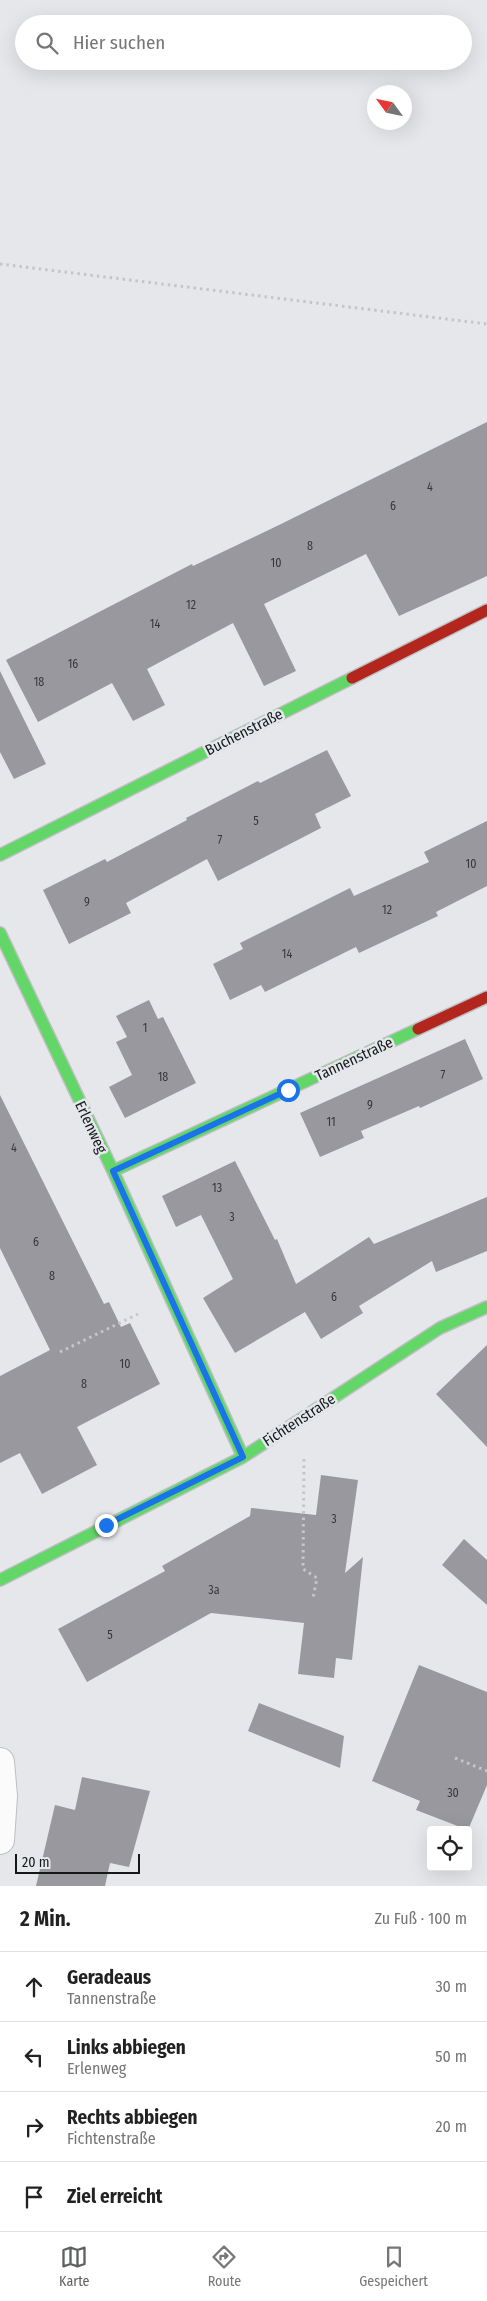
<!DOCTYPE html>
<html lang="de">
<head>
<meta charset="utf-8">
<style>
  :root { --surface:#fff; --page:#f6f6f6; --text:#222; --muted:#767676; --line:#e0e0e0; --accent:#5e6062 }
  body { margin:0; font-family:"Fira Sans Condensed",sans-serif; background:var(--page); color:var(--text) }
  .controls { position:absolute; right:15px; bottom:15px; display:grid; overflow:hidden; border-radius:5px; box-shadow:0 5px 20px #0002 }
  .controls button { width:45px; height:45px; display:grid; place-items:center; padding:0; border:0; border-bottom:1px solid var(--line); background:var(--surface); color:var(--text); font:25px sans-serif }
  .compass { position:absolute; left:367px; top:85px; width:45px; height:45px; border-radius:50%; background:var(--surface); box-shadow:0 5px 20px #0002; rotate:303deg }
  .scale { position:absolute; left:15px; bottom:12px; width:125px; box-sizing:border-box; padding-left:5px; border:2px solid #161718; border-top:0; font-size:14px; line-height:18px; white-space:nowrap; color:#161718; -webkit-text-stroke:4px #e4e7eb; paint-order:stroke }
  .stop { position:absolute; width:15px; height:15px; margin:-11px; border:4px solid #1a73e8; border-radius:50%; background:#fff }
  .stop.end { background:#1a73e8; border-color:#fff; box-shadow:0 1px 5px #0008 }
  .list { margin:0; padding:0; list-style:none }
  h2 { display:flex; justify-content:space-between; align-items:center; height:65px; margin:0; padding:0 20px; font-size:21px }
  h2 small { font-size:16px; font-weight:400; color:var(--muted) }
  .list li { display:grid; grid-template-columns:32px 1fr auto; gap:15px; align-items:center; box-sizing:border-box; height:70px; padding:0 20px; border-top:1px solid var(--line) }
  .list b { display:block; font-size:19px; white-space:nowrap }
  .list p { margin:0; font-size:16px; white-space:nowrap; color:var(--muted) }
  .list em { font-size:16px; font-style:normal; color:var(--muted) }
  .icon { flex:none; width:28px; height:28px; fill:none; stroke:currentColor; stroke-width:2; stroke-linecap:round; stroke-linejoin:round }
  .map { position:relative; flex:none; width:487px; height:1886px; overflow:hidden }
  .search { position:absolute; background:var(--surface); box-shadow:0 5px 20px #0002; left:15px; right:15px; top:15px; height:55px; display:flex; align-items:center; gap:12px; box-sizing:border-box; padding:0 18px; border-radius:28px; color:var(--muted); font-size:19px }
  .sheet { height:345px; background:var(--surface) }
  nav { display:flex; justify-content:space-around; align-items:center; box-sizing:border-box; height:70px; border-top:1px solid var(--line); background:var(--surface); font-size:14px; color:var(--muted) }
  nav a { display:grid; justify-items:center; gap:2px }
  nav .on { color:var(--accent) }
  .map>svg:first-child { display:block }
  .building { fill:#9a989f }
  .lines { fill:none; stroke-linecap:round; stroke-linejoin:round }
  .street-casing { stroke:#bdbfc1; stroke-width:30 }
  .fast-casing { stroke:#bdbfc1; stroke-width:14 }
  .jam-casing { stroke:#bdbfc1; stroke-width:14 }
  .path { stroke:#c5c6c6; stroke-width:3; stroke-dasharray:2.5 4; stroke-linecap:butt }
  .street { stroke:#fbfbfc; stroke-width:28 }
  .fast { stroke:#63d668; stroke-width:11 }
  .jam { stroke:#b3261e; stroke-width:11 }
  .route { stroke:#1a73e8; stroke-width:6 }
  .labels { text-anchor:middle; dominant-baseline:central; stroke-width:5; stroke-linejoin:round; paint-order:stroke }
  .number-label { font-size:12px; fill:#37373a }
  .street-label { font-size:15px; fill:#161718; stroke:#e4e7eb }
</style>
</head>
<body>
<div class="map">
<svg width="487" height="1886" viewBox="0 0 487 1886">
  <rect width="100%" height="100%" fill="#e5e7ea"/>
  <path class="building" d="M487,422V576L399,616L366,554L264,604L296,671L264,686L233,623L147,669L165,705L133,721L112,683L38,722L6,660L192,564L193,566L279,525Z
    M0,671L46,764L14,779L0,752Z
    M327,750L351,796L315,814L321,828L218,881L207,859L126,903L131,913L69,944L43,890L105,859L107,862L187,820L186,818L258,781L260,783Z
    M487,821V886L436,912L438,916L359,953L356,947L265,992L261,985L230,1000L213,964L243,949L240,943L350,888L354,896L429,862L424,852Z
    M149,1000L158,1019L163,1017L196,1083L125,1118L109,1087L132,1075L116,1042L127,1037L116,1016Z
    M465,1039L483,1079L420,1108L419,1106L361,1131L364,1138L320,1157L300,1113Z
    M0,1095L104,1304L109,1302L121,1327L130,1323L160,1384L77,1427L97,1465L42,1494L20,1453L0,1463V1376L50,1350L0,1248Z
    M235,1161L275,1240L277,1239L296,1284L369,1237L374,1244L487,1197V1251L436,1272L432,1261L359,1306L363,1313L321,1339L305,1312L235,1353L203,1298L233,1279L201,1215L176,1227L162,1196Z
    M487,1345V1447L436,1394Z
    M321,1475L358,1480L345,1573L363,1557L352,1660L336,1658L334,1678L298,1674L304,1623L211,1613L87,1682L58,1629L165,1571L162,1566L250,1516L251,1508L316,1515Z
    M464,1539L487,1560V1605L442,1565Z
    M419,1665L487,1692V1785L468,1830L416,1810L420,1801L372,1781Z
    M259,1703L344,1736L340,1768L248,1731Z
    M82,1777L150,1791L129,1867L110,1863L105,1886H36L55,1805L75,1810Z"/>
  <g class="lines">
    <g class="street-casing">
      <path id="street" d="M0,1762L3,1796L0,1840"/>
    </g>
    <g class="fast-casing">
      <path id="fast" d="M0,855L352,678
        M0,933L113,1171L243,1457
        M113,1171L418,1029
        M0,1580L243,1457L440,1328L487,1307"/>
    </g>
    <g class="jam-casing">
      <path id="jam" d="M352,678L487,610
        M418,1029L487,997"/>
    </g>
    <path class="path" d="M0,264L487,324
      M60,1352L138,1314
      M304,1459L303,1569L317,1578L313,1598
      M455,1758L487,1771"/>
    <use href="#street" class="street"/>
    <use href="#fast" class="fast"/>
    <use href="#jam" class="jam"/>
  </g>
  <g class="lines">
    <path class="route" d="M106,1525L243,1457L113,1171L288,1090"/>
  </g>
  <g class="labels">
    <g class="number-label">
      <text x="430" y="487">4</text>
      <text x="393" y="506">6</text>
      <text x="310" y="546">8</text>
      <text x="276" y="563">10</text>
      <text x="191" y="605">12</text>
      <text x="155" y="624">14</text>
      <text x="73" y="664">16</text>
      <text x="39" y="682">18</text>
      <text x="256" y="821">5</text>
      <text x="220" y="840">7</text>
      <text x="471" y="864">10</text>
      <text x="87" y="902">9</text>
      <text x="387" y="910">12</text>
      <text x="287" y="954">14</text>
      <text x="145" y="1028">1</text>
      <text x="443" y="1075">7</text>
      <text x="163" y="1077">18</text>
      <text x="370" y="1105">9</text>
      <text x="331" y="1122">11</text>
      <text x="14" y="1148">4</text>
      <text x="217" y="1188">13</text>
      <text x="232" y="1217">3</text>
      <text x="36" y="1242">6</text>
      <text x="52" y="1276">8</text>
      <text x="334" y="1297">6</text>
      <text x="125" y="1364">10</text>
      <text x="84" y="1384">8</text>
      <text x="334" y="1519">3</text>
      <text x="214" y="1590">3a</text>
      <text x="110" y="1635">5</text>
      <text x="453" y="1793">30</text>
    </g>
    <g class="street-label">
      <text transform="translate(244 732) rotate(-27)">Buchenstraße</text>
      <text transform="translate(354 1059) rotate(-25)">Tannenstraße</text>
      <text transform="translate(91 1127) rotate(65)">Erlenweg</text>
      <text transform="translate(299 1420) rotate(-33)">Fichtenstraße</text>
    </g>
  </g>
</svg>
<div class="controls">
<button><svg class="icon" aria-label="locate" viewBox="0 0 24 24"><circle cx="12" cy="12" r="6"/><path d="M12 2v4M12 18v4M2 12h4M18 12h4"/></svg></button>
</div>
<svg class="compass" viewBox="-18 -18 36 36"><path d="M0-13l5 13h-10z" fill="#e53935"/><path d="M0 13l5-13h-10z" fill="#767676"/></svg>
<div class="scale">20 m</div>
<div class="stop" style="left:288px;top:1090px"></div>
<div class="stop end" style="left:106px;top:1525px"></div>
<div class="search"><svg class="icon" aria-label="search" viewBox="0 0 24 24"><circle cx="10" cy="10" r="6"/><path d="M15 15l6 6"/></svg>Hier suchen</div>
</div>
<section class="sheet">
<h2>2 Min.<small>Zu Fuß · 100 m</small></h2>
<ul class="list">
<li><svg class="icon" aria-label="ahead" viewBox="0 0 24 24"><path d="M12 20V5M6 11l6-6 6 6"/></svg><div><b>Geradeaus</b><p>Tannenstraße</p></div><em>30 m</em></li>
<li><svg class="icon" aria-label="left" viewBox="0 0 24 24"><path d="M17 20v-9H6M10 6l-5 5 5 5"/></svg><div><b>Links abbiegen</b><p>Erlenweg</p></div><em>50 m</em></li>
<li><svg class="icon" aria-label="right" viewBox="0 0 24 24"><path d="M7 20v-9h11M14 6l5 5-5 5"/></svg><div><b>Rechts abbiegen</b><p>Fichtenstraße</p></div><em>20 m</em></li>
<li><svg class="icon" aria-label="arrive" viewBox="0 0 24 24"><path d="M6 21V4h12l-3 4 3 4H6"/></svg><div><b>Ziel erreicht</b></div></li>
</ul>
</section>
<nav>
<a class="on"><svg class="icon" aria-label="map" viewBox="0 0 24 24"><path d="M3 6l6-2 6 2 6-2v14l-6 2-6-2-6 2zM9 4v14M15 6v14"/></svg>Karte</a>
<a><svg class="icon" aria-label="directions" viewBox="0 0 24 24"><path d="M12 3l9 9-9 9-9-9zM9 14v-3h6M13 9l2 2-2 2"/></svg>Route</a>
<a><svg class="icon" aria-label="saved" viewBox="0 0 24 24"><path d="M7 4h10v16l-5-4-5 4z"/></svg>Gespeichert</a>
</nav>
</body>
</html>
